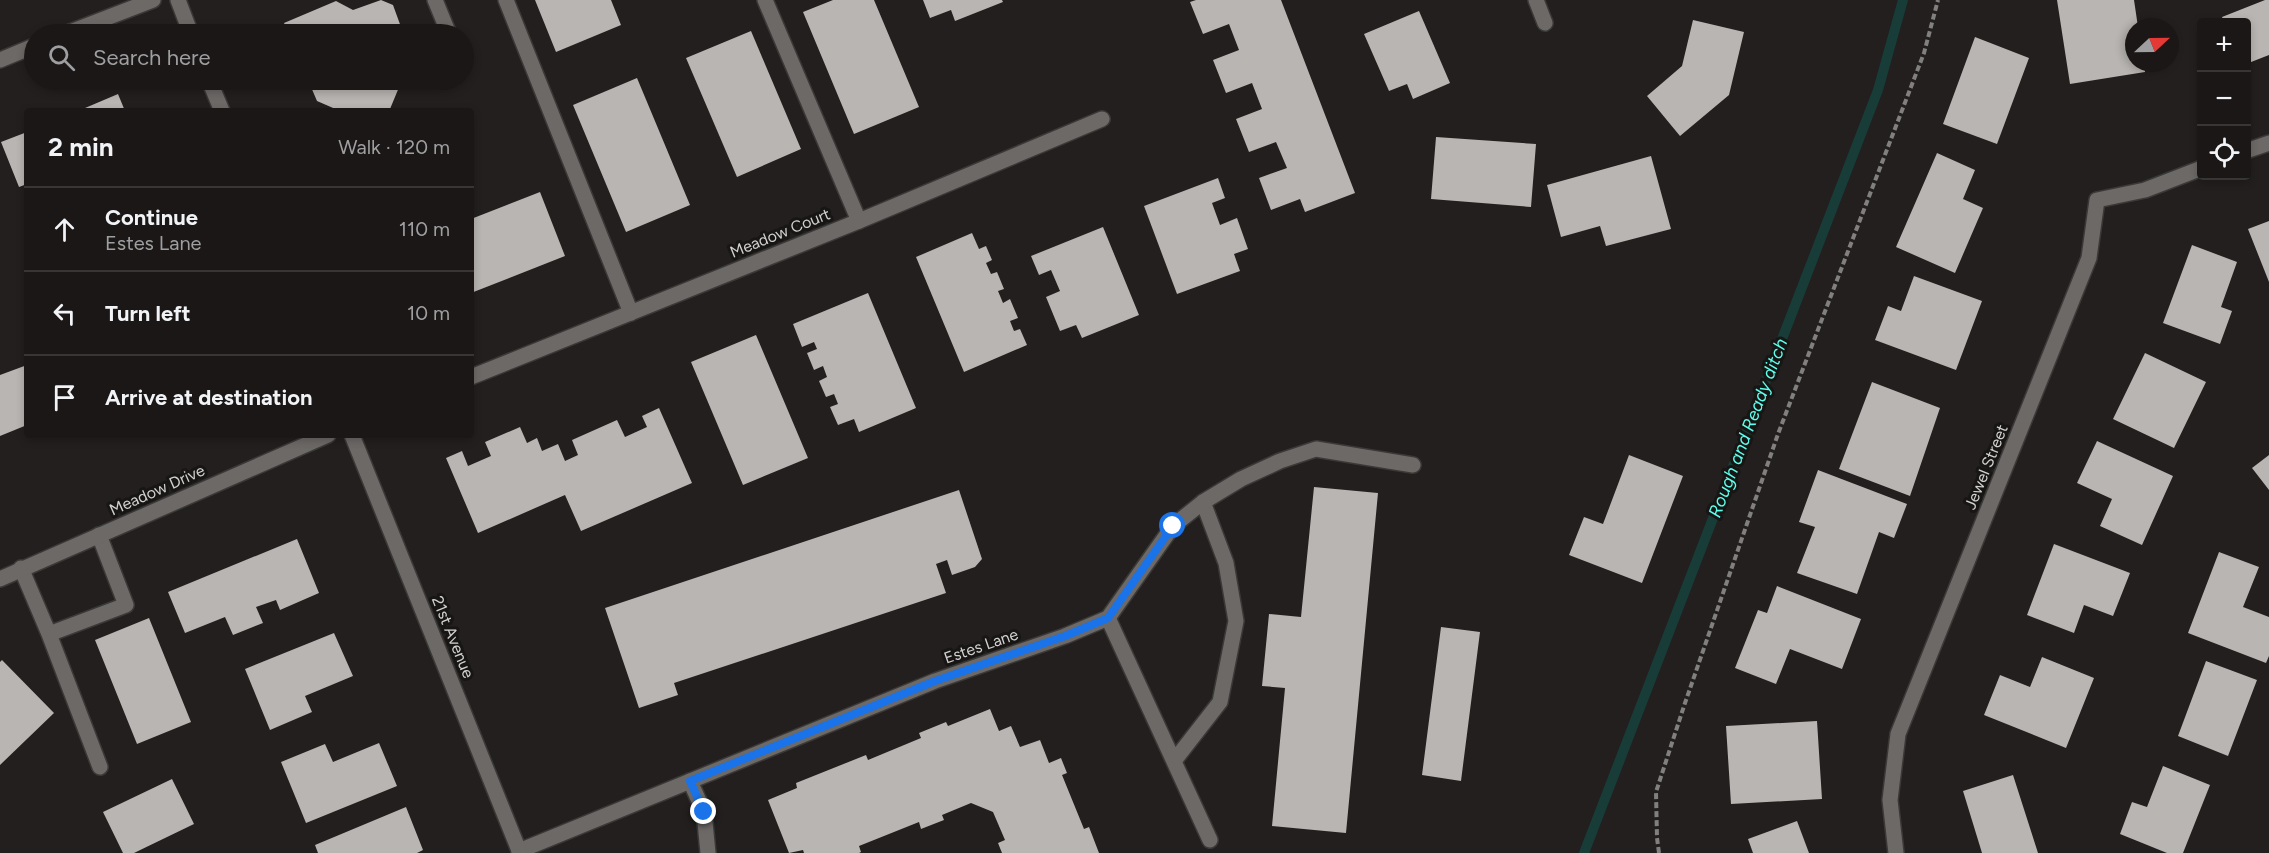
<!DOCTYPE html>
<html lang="en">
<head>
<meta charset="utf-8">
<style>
  :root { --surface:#1a1716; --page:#272423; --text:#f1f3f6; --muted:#9f9fa1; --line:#383635 }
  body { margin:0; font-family:Figtree,sans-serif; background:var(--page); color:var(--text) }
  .controls { position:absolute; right:18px; top:18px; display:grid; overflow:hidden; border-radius:6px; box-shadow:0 3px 9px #0003 }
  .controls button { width:54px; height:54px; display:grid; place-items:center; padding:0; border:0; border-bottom:2px solid var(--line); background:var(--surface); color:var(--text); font:30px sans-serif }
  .compass { position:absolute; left:2125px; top:18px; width:54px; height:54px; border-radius:50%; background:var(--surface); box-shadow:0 3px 9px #0003; rotate:68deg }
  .stop { position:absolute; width:18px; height:18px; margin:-14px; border:4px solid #1a73e8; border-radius:50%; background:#fff }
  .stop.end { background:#1a73e8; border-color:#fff; box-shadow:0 2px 6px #0008 }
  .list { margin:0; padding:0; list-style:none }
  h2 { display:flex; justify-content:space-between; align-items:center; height:78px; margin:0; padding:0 24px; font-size:26px }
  h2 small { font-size:20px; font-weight:400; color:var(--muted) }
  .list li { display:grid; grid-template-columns:39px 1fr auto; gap:18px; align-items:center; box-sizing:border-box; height:84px; padding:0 24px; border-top:2px solid var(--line) }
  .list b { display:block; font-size:22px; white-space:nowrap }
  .list p { margin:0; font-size:20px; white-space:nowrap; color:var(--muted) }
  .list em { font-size:20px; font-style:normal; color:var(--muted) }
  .icon { flex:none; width:33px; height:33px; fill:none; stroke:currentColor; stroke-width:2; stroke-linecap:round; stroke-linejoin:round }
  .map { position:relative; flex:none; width:2269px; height:853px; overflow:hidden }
  .search { position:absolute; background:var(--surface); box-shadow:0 3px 9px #0003; left:24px; top:24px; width:450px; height:66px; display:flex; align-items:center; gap:15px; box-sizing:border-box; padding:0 21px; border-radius:33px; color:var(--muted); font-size:22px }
  .panel { position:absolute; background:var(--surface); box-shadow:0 3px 9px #0003; left:24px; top:108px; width:450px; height:330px; border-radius:6px }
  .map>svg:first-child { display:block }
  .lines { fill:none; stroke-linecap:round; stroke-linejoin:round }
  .stream { stroke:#183c37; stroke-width:10 }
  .building { fill:#b8b5b2 }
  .service-casing { stroke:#3b3938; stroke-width:18 }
  .minor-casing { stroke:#3b3938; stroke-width:18 }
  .tertiary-casing { stroke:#3b3938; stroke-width:18 }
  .path { stroke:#82807f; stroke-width:4; stroke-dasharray:6 3; stroke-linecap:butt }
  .service { stroke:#6c6967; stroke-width:15 }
  .minor { stroke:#6c6967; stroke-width:15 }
  .tertiary { stroke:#6c6967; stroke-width:15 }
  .route { stroke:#1a73e8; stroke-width:8 }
  .labels { text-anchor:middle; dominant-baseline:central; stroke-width:6; stroke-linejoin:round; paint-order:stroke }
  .street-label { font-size:16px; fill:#d2d1d0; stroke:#181614 }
  .water-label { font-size:18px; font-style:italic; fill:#5dfeeb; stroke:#181614 }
</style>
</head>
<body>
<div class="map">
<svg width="2269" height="853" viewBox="0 0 2269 853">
  <rect width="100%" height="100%" fill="#221f1e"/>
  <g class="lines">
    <path class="stream" d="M1584,853L1878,90L1903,0"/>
  </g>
  <path class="building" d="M381,0L393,5L401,27L420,34H289L284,23L336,1L353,10Z
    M535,0H611L621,25L556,52Z
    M833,0H874L919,107L854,134L803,12Z
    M923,0H1002L1003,2L955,21L951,10L930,18Z
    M1196,0H1281L1355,193L1305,212L1300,199L1271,210L1259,178L1287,168L1276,142L1249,152L1236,119L1262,109L1252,83L1226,93L1213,60L1239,50L1229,24L1203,34L1190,2Z
    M2057,0H2134L2138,27H2134V63H2144L2145,72L2070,84Z
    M2265,0H2269V55L2246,64V22H2224L2222,17Z
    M1419,11L1450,83L1413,99L1407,84L1389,91L1364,34Z
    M1693,20L1744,32L1729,95L1680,136L1647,96L1682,66Z
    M751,31L801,149L737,177L686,58Z
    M1975,37L2029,58L1997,144L1943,124Z
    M637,78L690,205L626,232L573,105Z
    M308,80H402L390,109L386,111H340L317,101Z
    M118,94L125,111H78Z
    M27,132V184L19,187L1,142Z
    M1436,137L1536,144L1531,207L1431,199Z
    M1937,153L1975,170L1963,199L1983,208L1955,273L1896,247Z
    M1651,156L1671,229L1606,246L1600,226L1561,237L1547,185Z
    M1218,178L1225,198L1212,203L1220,225L1237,218L1248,249L1234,254L1240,271L1177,294L1144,206Z
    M540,192L565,256L471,293V219Z
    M2269,221V282L2248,229Z
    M1103,227L1139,315L1082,338L1076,325L1060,331L1046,297L1060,291L1051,270L1039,275L1031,256Z
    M972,233L979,249L986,246L992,260L986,263L991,274L997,272L1004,289L998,291L1003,303L1010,299L1018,318L1010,321L1014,331L1020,329L1027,345L964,372L916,257Z
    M2192,245L2237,262L2221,307L2232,311L2220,344L2163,323Z
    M1914,276L1982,301L1956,370L1875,340L1888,306L1901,311Z
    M868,293L916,408L859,432L854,419L838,425L830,407L838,404L834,394L826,397L819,381L827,377L823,366L814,370L807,353L817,349L814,342L802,347L793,324Z
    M756,335L808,458L743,485L691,362Z
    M2145,353L2206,382L2174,448L2113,419Z
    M27,365V425L0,436V375Z
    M1872,382L1940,408L1910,496L1839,469Z
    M659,408L692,483L581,531L565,495L478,533L446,458L462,451L468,466L491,456L485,442L520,427L527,443L537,438L542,451L558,444L565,461L578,455L572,440L617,420L625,437L647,427L642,416Z
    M2097,441L2173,476L2142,545L2100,526L2112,499L2077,483Z
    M1629,455L1683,476L1642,583L1569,555L1584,517L1603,524Z
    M2269,455V490L2252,468Z
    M1818,470L1907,504L1894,538L1879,532L1857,594L1797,573L1815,527L1799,522Z
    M1314,487L1378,493L1346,833L1272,826L1285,688L1262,686L1269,614L1301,617Z
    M959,490L982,559L975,567L952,575L947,560L936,564L946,593L674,683L678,695L639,708L605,608Z
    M297,539L319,593L280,610L276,600L256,607L263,623L233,635L225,617L185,633L168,592Z
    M2054,544L2130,573L2113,616L2084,605L2074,633L2027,615Z
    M2219,552L2259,567L2243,607L2269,617V656L2266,663L2188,633Z
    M1777,586L1861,619L1842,669L1790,649L1776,684L1735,668L1758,610L1767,613Z
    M149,618L191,722L137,744L95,640Z
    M1441,627L1480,632L1461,781L1422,775Z
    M334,633L353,676L305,696L312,712L270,730L245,669Z
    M2042,657L2094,678L2066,748L1984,715L2000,675L2030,687Z
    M2,660L54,713L0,765V662Z
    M2206,661L2257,680L2228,756L2178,736Z
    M990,709L999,731L1011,726L1020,747L1040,740L1049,763L1061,758L1067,773L1062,775L1084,829L1089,827L1099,853H1002L998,843L1005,840L993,812L971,803L942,815L944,820L921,829L919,822L859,846L861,852L859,853H804L803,850L789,853L768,800L797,788L796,783L866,755L868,760L921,738L919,733L946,722L948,726Z
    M1817,721L1822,799L1731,804L1726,726Z
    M379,743L397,786L306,823L281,762L325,744L333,762Z
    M2163,766L2210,785L2183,853H2167L2120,834L2132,802L2147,807Z
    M2013,775L2038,853H1982L1963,791Z
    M172,779L194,824L134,853H123L103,812Z
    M406,807L423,850L417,853H318L315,845Z
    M1797,821L1809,853H1753L1748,839Z"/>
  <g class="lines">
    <g class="service-casing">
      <path id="service" d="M435,0L449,34
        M506,0L631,313
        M765,0L859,221
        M21,568L49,634L126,605L99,535
        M1108,618L1210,840
        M49,634L100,767
        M1174,761L1220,702L1236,621L1226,563L1203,502
        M690,781L704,812L708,853"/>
    </g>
    <g class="minor-casing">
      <path id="minor" d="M1536,0L1545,23
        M2246,151L2269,143
        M471,377L859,221L1102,119
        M0,579L328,435
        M519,851L935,681L1065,636L1108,618L1173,526L1203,502L1241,479L1280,461L1316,449L1413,465
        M1896,853L1890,800L1898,734L2089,258L2097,200L2145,190L2202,168"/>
    </g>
    <g class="tertiary-casing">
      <path id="tertiary" d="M178,0L191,34
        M65,34L153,0
        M0,60L34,46
        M209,80L222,111
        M352,435L520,853"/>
    </g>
    <path class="path" d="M1659,853L1657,838L1656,792L1684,706L1778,434L1924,53L1938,0"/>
    <use href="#service" class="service"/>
    <use href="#minor" class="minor"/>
    <use href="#tertiary" class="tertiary"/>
  </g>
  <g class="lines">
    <path class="route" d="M704,812L690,781L935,681L1065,636L1108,618L1173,526"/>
  </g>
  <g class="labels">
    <g class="street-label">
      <text transform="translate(780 233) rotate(-22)">Meadow Court</text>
      <text transform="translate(1986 467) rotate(-68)">Jewel Street</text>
      <text transform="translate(157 490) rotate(-24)">Meadow Drive</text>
      <text transform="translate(453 637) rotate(68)">21st Avenue</text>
      <text transform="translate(981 646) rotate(-19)">Estes Lane</text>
    </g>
    <g class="water-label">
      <text transform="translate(1748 428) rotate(-69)">Rough and Ready ditch</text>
    </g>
  </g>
</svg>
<div class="controls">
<button>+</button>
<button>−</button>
<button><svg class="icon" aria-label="locate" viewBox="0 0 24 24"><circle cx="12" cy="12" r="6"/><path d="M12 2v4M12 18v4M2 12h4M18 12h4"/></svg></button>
</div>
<svg class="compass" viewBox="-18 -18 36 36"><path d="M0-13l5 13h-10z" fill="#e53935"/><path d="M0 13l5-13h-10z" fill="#9f9fa1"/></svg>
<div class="stop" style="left:1173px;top:526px"></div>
<div class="stop end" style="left:704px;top:812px"></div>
<div class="search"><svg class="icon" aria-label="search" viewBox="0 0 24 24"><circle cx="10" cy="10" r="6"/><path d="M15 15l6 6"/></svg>Search here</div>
<section class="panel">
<h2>2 min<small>Walk · 120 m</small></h2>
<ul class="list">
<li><svg class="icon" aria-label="ahead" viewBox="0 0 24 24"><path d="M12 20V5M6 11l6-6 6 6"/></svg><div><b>Continue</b><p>Estes Lane</p></div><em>110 m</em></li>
<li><svg class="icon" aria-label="left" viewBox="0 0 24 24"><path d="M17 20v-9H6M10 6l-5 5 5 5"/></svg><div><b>Turn left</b></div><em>10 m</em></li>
<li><svg class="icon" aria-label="arrive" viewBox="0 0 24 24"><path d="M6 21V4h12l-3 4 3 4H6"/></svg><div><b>Arrive at destination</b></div></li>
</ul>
</section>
</div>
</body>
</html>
